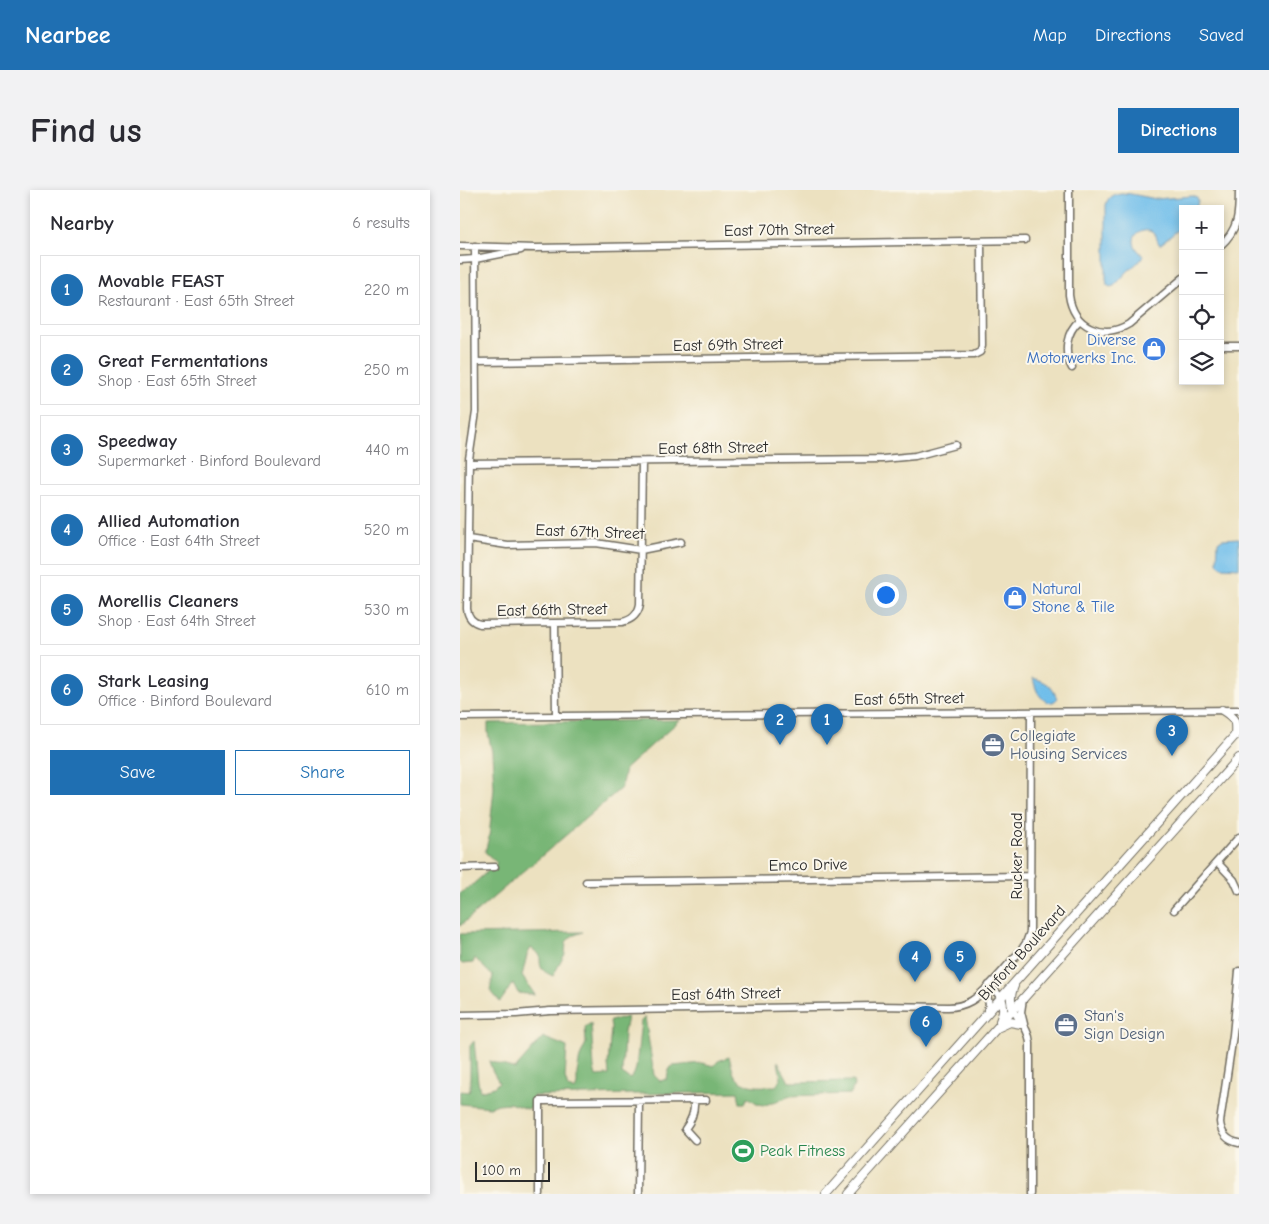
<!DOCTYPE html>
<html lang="en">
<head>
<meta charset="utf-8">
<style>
  :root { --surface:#fff; --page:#f2f2f3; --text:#2b2b33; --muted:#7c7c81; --line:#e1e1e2; --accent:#1f6fb2 }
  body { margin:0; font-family:"Comic Neue",sans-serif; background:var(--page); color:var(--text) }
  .controls { position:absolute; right:15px; top:15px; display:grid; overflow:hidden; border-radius:0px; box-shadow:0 2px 8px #0003 }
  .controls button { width:45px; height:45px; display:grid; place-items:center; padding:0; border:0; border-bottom:1px solid var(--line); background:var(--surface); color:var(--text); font:25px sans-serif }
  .scale { position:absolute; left:15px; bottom:12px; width:75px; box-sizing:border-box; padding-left:5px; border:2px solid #2b2b2b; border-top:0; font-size:14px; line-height:18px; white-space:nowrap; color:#2b2b2b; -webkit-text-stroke:4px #fbf7ec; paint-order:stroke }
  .you { position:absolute; left:425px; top:404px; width:18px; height:18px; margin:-12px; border:4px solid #fff; border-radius:50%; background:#1a73e8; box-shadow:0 0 0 8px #1a73e833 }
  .badge { display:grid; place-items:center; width:32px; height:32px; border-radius:50%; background:var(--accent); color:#fff; font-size:16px; font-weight:700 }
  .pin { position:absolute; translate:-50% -41px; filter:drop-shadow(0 1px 2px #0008) }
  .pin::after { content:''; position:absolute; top:26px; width:18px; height:15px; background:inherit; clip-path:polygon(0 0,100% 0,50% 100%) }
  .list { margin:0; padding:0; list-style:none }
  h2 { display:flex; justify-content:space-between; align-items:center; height:65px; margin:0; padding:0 20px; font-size:21px }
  h2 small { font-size:16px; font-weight:400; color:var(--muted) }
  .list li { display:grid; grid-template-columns:32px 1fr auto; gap:15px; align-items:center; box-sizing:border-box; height:70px; margin:0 10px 10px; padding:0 10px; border:1px solid var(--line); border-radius:0px }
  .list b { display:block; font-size:19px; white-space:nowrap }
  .list p { margin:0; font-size:16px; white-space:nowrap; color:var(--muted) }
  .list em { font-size:16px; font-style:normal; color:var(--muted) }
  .actions { display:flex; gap:10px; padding:15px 20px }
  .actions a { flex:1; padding:11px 0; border:1px solid var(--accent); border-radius:0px; text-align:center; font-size:18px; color:var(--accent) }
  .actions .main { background:var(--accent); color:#fff }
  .icon { flex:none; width:28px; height:28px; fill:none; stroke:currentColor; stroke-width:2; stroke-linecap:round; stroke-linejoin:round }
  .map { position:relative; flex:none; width:779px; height:1004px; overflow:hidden; border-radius:0px }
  header { display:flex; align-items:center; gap:30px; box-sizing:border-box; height:70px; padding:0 25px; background:var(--accent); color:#fff }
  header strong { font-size:24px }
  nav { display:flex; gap:28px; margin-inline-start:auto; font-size:18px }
  .intro { display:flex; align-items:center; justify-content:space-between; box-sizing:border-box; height:120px; padding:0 30px }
  h1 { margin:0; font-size:35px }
  .button { padding:12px 22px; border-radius:0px; background:var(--accent); color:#fff; font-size:18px; font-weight:700 }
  main { display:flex; gap:30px; padding:0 30px }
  aside { flex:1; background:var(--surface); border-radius:0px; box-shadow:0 2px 8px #0003 }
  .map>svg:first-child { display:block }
  .forest { fill:#78b676; stroke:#527050 }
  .water { fill:#6fbeea; stroke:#4d748a }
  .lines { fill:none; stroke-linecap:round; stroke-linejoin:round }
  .minor-casing { stroke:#6f6b5f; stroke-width:9 }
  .major-casing { stroke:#6f6b5f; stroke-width:10 }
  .minor { stroke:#fff; stroke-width:6 }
  .major { stroke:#fff; stroke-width:8 }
  .labels { text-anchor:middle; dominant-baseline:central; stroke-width:4; stroke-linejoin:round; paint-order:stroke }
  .street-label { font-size:16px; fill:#2b2b2b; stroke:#fbf7ec }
  .shop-label { font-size:16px; fill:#366cbe; stroke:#fbf7ec; text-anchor:end }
  .service-label { font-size:16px; fill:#4e5e75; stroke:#fbf7ec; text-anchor:start }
  .leisure-label { font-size:16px; fill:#27864d; stroke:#fbf7ec; text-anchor:start }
</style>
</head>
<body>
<header>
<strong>Nearbee</strong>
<nav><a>Map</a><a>Directions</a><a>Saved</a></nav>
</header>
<div class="intro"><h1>Find us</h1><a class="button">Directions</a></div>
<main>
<aside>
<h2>Nearby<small>6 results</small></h2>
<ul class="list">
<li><span class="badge">1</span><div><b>Movable FEAST</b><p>Restaurant · East 65th Street</p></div><em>220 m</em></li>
<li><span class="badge">2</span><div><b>Great Fermentations</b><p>Shop · East 65th Street</p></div><em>250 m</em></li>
<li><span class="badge">3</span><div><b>Speedway</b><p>Supermarket · Binford Boulevard</p></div><em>440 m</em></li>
<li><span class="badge">4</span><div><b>Allied Automation</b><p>Office · East 64th Street</p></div><em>520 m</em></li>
<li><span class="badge">5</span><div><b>Morellis Cleaners</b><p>Shop · East 64th Street</p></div><em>530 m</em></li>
<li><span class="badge">6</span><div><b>Stark Leasing</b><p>Office · Binford Boulevard</p></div><em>610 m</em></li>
</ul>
<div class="actions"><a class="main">Save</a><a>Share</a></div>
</aside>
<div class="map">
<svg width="779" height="1004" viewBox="0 0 779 1004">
  <rect width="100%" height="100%" fill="#fbf7ec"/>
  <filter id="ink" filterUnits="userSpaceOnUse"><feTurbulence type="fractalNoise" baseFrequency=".02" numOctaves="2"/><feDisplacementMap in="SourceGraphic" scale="10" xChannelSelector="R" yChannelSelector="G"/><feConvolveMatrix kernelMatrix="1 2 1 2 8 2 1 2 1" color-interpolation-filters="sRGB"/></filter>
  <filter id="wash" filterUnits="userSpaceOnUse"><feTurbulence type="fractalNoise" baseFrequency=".0096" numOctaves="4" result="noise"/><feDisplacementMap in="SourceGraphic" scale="20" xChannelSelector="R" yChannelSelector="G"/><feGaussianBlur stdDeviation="1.12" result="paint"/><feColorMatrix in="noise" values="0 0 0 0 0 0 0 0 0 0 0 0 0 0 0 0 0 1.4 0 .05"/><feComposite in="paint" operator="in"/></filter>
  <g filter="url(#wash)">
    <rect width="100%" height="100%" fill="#ece1c0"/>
    <path class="forest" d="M220,530L165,579L161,598L0,736V703L11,696L37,673L25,662L29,647L34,598L32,562L28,543V533Z
      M123,742L112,746L106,752L105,764L93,786C80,780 80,778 80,765L71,758L67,765L62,786L75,805L58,803L53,793C48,799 45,806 40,812L30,800L33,786C26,780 21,774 15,768L13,773L2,774L0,772V744Z
      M167,827L164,842L162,884L170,889L174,884L176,878L181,831L185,827L194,885L200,891L207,889L209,878L213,876L242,873L254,876L258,871L269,867C271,872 272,879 274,884C282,899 302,896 316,896L321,889L318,871L329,892L393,891L394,895L391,904L327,906L326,908L305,915L298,914L288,907L285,913H280L278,902L73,906V917L67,919L49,913L38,914L30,917L0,914V901L9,902L10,898V856L14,851L18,892L20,901L34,897L39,892L32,880L29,871L55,879L83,847C91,851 99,853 107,857L105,888L108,898L115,900L117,895V883L120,867L126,853L125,837L131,833L134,878L136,886L149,885L148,874L151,838L150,831Z"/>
    <path class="water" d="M662,3L671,4L696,9L733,6L737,8L738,11L736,19H723V36L701,54H699C697,50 696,45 693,42C684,35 670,45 675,56C677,60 681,63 683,66V68L668,81L654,96L650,97L647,95L646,88V15C648,6 653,4 662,3Z
      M779,348V378L762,377L757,373L758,352L762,349Z
      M573,488C587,492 592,495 597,509C589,517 581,509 577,501C575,497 574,492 573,488Z"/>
  </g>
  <g filter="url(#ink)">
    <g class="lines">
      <g class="minor-casing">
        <path id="minor" d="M609,0V105C613,137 643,150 669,134L723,88
          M0,56L75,58L565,50
          M15,56L16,222L9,269L7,419C8,427 12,432 20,434L162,432C172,430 178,425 180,414L182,272
          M760,56C779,39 779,24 779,0
          M0,70L15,69L61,60
          M760,156H779
          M16,172L514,165L520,162L522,156L521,51
          M612,178C603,162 606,142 620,130
          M9,273L423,269L455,266L496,255
          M8,349L47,355L136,353L181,360L221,352
          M95,433L96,526
          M0,527L779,520
          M757,672L774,690L779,701
          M0,678L35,677
          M126,692L571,686
          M714,720L779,647
          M779,781L773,845L760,932C761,944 768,951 779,953
          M529,795L541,807
          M526,798L529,815L526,824
          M563,809L561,822L564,834
          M553,820C560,832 569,839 570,853V1004
          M0,825L56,824L90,821L235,819L415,816L488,817C496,817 504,815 511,811C527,802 548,774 562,759L566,753L570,742L571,522
          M234,910C235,921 232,930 225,939L235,950
          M80,1004V911L246,910
          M178,1004L179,911"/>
      </g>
      <g class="major-casing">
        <path id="major" d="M762,520C776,529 776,530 775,546
          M553,820C550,811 550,805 554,796
          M540,831C544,822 544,817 541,807
          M539,837L550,832L561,834
          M366,1004L779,541
          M388,1004L779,568"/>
      </g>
      <use href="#minor" class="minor"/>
      <use href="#major" class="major"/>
    </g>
  </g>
  <defs>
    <g id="shop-disc" transform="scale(1.25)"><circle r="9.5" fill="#3f7fe0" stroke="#fbf7ec"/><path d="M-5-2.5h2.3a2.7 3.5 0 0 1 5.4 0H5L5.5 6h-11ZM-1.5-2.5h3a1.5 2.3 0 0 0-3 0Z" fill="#fff"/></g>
    <g id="office-disc" transform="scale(1.25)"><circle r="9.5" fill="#5c6f8a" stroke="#fbf7ec"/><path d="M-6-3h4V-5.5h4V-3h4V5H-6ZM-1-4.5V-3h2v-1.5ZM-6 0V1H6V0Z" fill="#fff"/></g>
    <g id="stadium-disc" transform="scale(1.25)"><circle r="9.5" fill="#2e9e5b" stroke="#fbf7ec"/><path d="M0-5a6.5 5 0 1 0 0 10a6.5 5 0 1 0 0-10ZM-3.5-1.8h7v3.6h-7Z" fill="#fff"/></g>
  </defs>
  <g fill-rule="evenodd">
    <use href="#shop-disc" x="694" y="159"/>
    <use href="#shop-disc" x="555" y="408"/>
    <use href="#office-disc" x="533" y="555"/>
    <use href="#office-disc" x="606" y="835"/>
    <use href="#stadium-disc" x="283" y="961"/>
  </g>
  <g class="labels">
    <g class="street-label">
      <text transform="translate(319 40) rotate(-1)">East 70th Street</text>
      <text transform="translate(268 155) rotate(-1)">East 69th Street</text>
      <text transform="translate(253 258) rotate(-1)">East 68th Street</text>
      <text transform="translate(130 342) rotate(2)">East 67th Street</text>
      <text transform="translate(92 420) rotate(-1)">East 66th Street</text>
      <text transform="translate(449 509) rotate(-1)">East 65th Street</text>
      <text transform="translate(557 666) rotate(-90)">Rucker Road</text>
      <text transform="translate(348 675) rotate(-1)">Emco Drive</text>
      <text transform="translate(562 763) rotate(-48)">Binford Boulevard</text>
      <text transform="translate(266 804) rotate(-1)">East 64th Street</text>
    </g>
    <g class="shop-label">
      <text x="676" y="150">Diverse<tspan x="676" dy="18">Motorwerks Inc.</tspan></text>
      <text x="572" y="399" text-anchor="start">Natural<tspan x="572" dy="18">Stone &amp; Tile</tspan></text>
    </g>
    <g class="service-label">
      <text x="550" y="546">Collegiate<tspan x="550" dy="18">Housing Services</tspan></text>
      <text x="624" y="826">Stan's<tspan x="624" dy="18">Sign Design</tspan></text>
    </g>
    <g class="leisure-label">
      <text x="300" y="961">Peak Fitness</text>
    </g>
  </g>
</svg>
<div class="controls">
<button>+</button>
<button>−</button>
<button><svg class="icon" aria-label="locate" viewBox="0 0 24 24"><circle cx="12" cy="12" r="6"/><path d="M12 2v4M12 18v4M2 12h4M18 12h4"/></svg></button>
<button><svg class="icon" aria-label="layers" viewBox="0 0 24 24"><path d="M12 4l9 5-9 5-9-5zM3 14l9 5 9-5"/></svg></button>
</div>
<div class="scale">100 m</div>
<div class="you"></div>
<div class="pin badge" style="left:367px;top:555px">1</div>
<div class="pin badge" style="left:320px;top:555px">2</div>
<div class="pin badge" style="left:712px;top:566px">3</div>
<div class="pin badge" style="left:455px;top:792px">4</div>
<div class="pin badge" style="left:500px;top:792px">5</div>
<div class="pin badge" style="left:466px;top:857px">6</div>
</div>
</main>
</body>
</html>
